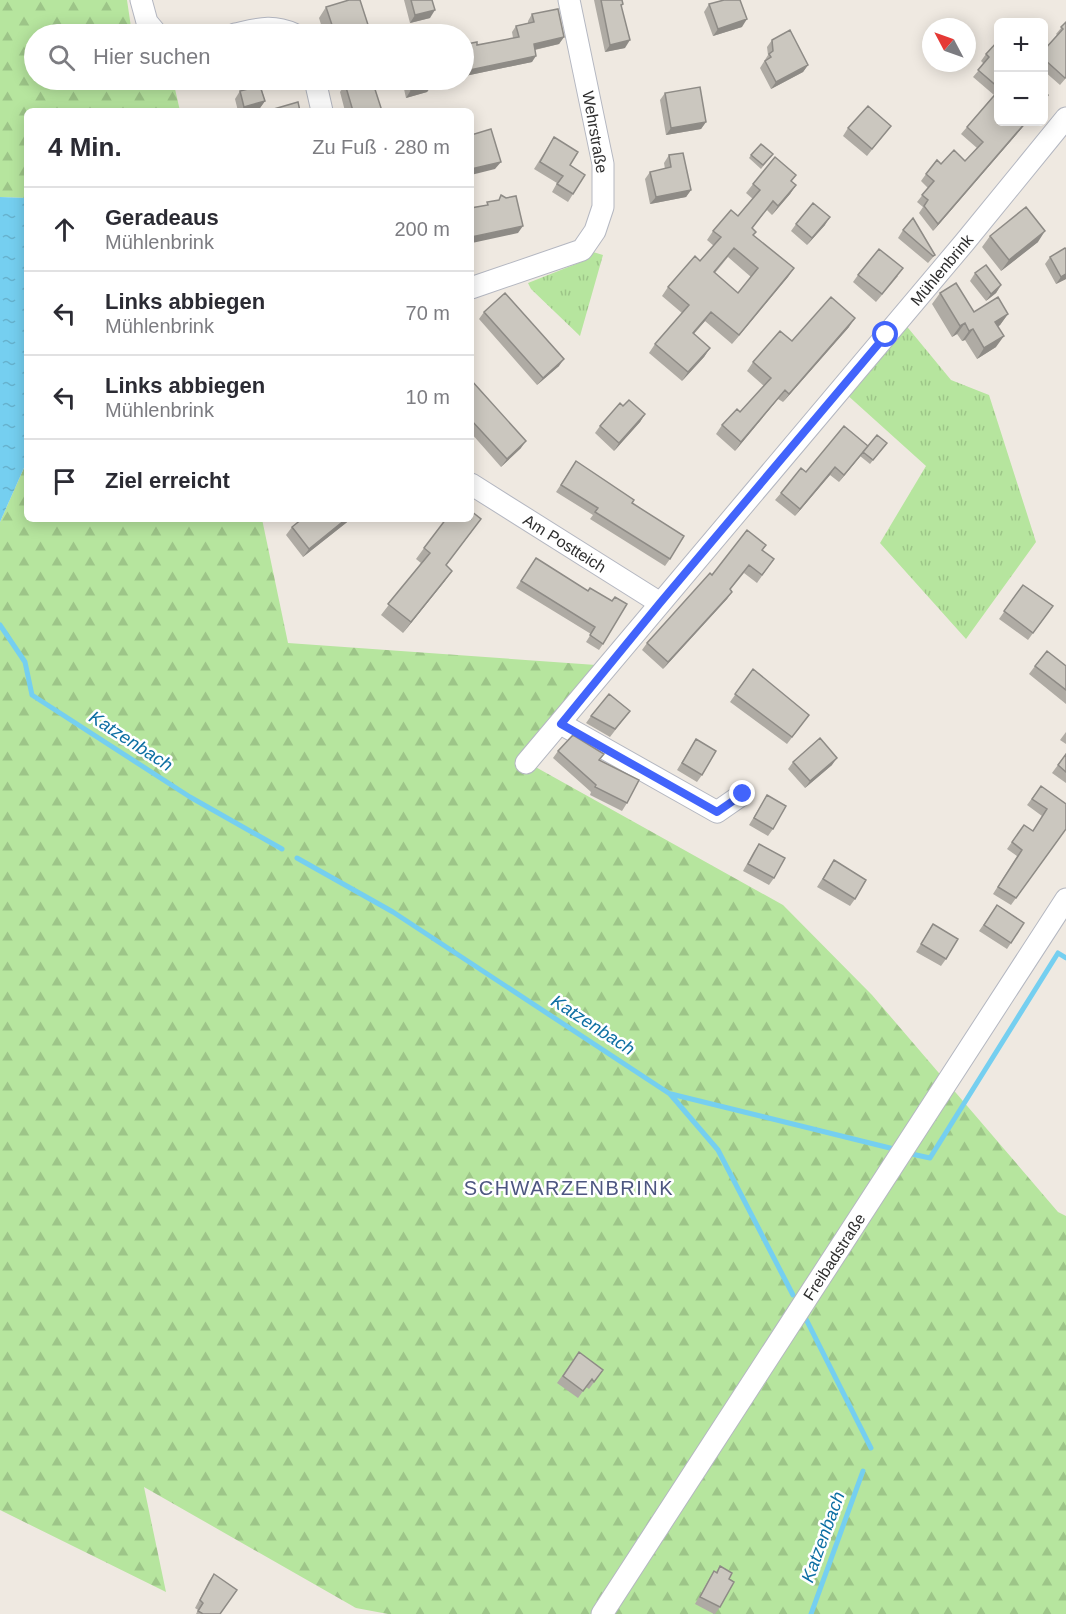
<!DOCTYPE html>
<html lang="de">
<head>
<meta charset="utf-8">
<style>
  :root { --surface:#fff; --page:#f2f2f3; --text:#2b2b33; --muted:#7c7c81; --line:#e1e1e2 }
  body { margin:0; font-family:Helvetica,sans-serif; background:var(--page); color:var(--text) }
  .controls { position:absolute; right:18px; top:18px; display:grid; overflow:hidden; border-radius:9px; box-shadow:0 3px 15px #0003 }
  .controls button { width:54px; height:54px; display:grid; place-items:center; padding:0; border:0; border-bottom:2px solid var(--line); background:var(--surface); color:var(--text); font:30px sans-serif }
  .compass { position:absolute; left:922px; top:18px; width:54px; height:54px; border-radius:50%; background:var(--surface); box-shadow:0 3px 15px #0003; rotate:311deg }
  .stop { position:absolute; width:18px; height:18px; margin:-14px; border:4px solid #4264fb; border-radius:50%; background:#fff }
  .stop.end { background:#4264fb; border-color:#fff; box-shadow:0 2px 6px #0008 }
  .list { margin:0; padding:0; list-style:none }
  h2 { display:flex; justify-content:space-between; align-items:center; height:78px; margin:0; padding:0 24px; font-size:26px }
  h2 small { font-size:20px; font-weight:400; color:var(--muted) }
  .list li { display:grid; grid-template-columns:39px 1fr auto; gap:18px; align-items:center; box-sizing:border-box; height:84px; padding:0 24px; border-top:2px solid var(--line) }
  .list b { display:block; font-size:22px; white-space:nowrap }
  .list p { margin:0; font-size:20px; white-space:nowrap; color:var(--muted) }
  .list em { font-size:20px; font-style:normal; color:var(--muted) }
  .icon { flex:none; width:33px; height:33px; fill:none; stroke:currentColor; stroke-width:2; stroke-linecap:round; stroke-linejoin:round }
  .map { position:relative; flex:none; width:1066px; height:1614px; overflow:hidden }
  .search { position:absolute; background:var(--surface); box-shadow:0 3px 15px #0003; left:24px; top:24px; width:450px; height:66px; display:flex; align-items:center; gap:15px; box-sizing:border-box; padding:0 21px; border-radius:33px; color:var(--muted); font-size:22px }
  .panel { position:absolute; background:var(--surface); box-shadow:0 3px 15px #0003; left:24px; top:108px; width:450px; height:414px; border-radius:9px }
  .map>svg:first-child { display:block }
  .grass { fill:url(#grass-tufts) }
  .forest { fill:url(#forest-firs) }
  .water { fill:url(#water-ripples) }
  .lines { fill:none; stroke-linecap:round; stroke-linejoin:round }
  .stream { stroke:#75cff0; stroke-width:5 }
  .minor-casing { stroke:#b4b7c1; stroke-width:23 }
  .minor { stroke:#fff; stroke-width:21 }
  .wall { fill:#afaba4; fill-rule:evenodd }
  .shaded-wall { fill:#8e8b86 }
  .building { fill:#cbc7bf; stroke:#8e8b86; stroke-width:1.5; fill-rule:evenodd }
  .route { stroke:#4264fb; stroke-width:8 }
  .labels { text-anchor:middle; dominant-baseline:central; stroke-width:5; stroke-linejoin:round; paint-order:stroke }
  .street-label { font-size:16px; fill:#2e2e2e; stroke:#fff }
  .water-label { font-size:18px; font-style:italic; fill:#0d6fa3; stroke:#fff }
  .quarter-label { font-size:20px; letter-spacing:1.5px; fill:#4d5680; stroke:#fff }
</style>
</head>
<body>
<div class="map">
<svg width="1066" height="1614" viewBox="0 0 1066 1614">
  <defs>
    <pattern id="grass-tufts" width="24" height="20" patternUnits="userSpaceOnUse" patternTransform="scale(1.5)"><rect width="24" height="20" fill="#b6e59e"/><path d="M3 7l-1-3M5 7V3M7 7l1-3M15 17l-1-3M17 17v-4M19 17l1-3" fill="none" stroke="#9dc588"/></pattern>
    <pattern id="forest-firs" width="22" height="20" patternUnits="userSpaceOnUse" patternTransform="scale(1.5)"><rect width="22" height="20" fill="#b6e59e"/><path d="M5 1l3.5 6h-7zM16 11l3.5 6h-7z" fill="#9dc588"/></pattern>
    <pattern id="water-ripples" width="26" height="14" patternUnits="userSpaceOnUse" patternTransform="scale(1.5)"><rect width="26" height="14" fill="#75cff0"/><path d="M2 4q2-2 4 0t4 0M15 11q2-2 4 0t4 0" fill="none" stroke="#66b2ce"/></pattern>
  </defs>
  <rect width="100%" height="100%" fill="#efe9e1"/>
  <path class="grass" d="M593,252L603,255L580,336L531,289L528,283L586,260Z
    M904,323L951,380L989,395L1036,542L966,639L880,543L926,466L845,393Z"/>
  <path class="forest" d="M0,0H127L132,34H34V80H173L180,111H27V198L0,197Z
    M27,461V519H262L288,643L596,665L523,760L783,905L872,995L1058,1212L1066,1216V1614H388L356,1608L144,1487L166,1592L0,1510V522Z"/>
  <path class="water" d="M0,197L27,198V461L0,522Z"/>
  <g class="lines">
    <path class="stream" d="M0,625L25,662L32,695L190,797L282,849
      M297,858L393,912L670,1094L718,1150L793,1295
      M671,1094L898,1150
      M907,1153L930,1158L1058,953L1066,958
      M806,1319L871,1448
      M811,1614L863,1471"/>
    <g class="minor-casing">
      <g id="minor">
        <path d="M141,0L147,22L157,34"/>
        <path d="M235,34C258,29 272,24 294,34"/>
        <path d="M315,80L322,111"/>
        <path d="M471,288L582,250L595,231L603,207V164L569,0"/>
        <path id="s1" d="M471,484L660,603"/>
        <path d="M561,724L717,812L743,794"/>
        <path id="s2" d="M526,763L964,243L1066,118"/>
        <path id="s3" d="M602,1614L1066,899"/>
      </g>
    </g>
    <use href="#minor" class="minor"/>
  </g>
  <path class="wall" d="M404,0H432L430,18L410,23Z
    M594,0H622L623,4L621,7L625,48L605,52Z
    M709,4L742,27L713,36L704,12Z
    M326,7L371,34H324L319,18Z
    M532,14L564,37L559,44L535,50L532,62L465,76L464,79V41L467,44L477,45L513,38L512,32L516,26L528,23V21Z
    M1066,22V78L1060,85L1044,71V50L1057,35L1056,34Z
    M772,40L808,65L803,72L771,89L760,68L768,55L767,47Z
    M999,44V122H1027L933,231L919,213L923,207L917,202L928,188L921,181L926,174L941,164L965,161L977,148L961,134L967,127L994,95L973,77L984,64L981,61L986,54Z
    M256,80H284L282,83L262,90L265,101L260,108L249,111H238L235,99L240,91L258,86Z
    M402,80H436L427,92L406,98Z
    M345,84L382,111H345L340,92Z
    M665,93L706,122L701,129L666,135L660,100Z
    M891,126L867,156L843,136L848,128Z
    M554,137L570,165L573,194L568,202L552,192L557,183L534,169Z
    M773,154L761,169L749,158L751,155Z
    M669,155L691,190L686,197L650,204L645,179L650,172L665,169L664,163Z
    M796,175L791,181L796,185L790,194L772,215L767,210L752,228L754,236L794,268L732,344L705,321L694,334L710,348L704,357L682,381L649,353L655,344L682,313L662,296L668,287L700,261L714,246L707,240L713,231L738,216L753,199L746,193L753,184ZM728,257L751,277L738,293L715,273Z
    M796,224L825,225L807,245L791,231Z
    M903,230L935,255L928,263L898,238Z
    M990,236L1038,242L1001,271L982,247Z
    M1050,257L1066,279L1056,284L1045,264Z
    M975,273L1001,285L996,293L986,301L970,281Z
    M858,275L898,276L876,302L853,282Z
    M940,293L974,312L1008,314L1000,325L998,327L996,347L977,359L965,340L962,341L957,334L952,337L932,304Z
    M484,312L559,366L537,385L479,319Z
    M849,327L783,402L778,399L735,451L716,434L722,425L740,412L764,386L747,371L753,362L792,341Z
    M471,380L521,448L501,467L471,433Z
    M645,414L640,422L614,451L595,433L600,426Z
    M887,443L870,464L860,456L862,454L839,482L830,475L795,516L775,500L781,493L806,472L868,446Z
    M576,461L632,503L670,559L665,566L590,519L593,515L556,492Z
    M302,519H351L303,557L286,535L292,527Z
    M473,530L446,565L452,571L444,582L403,633L381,615L421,563L416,559L424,548Z
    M763,551L774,559L757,583L744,573L730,590L732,592L727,599L663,669L642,650L647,643L712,575Z
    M536,558L588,591L603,644L599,650L586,642L591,634L516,588Z
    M1023,585L1053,606L1028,640L999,619Z
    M1035,666H1066V704L1029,674Z
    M753,669L804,722L787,744L730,702Z
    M630,711L610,737L586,723L591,716Z
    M1066,732V744L1060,740Z
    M696,739L702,775L697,782L677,770Z
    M558,751L600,760L627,803L622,811L590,795L591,792L553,758Z
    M1066,754V783L1052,773Z
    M793,762L832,765L805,788L788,769Z
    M1041,786L1066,829L1011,905L993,894L1017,856L1007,849L1024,825L1033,831L1042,816L1027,805Z
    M767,795L773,829L768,836L749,825Z
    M759,844L774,878L769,885L743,871L754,851Z
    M834,860L855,899L850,906L817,887Z
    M997,905L1024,923L1007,949L979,931Z
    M933,924L946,959L941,966L916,952Z
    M579,1352L603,1370L589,1389L586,1387L578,1398L557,1383Z
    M720,1566L729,1579L720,1607L715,1614H714L695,1604L709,1579L714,1571L716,1572Z
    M214,1574L220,1614H196L198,1610L195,1608L209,1581Z"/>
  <path class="shaded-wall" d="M435,10L430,18L410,23L415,15Z
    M747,19L742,27L713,36L718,29Z
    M564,37L559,44L529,51L534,44Z
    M630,40L625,48L605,52L610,45Z
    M536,56L532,62L465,76L464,79V74L470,70Z
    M808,65L803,72L771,89L776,82Z
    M275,80H284L282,83L260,90L265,83Z
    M432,85L427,92L406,98L411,90Z
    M265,101L260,108L249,111H241L244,107Z
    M706,122L701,129L666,135L671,128Z
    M1026,122H1027L933,231L938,224Z
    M501,162L495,169L471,175V169Z
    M796,185L790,194L772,215L778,206Z
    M691,190L686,197L650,204L656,197Z
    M830,217L825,225L807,245L812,238Z
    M523,226L518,233L472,243L471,245V237Z
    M1045,231L1038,242L1001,271L1009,260Z
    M794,268L788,277L732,344L739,335Z
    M1066,274V279L1056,284L1061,277Z
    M1001,285L996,293L986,301L991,294Z
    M711,312L705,321L686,342L693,333Z
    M1008,314L1000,325L987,333L995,322Z
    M855,318L849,327L783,402L789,394Z
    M965,323L957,334L952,337L960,326Z
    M973,329L965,340L962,341L969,331Z
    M1004,336L996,347L977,359L984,348Z
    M710,348L704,357L682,381L688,372Z
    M564,359L559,366L537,385L543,378Z
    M785,390L778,399L735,451L741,442Z
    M645,414L640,422L614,451L619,443Z
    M526,441L521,448L501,467L507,459Z
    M868,446L863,453L839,482L844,475Z
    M835,467L830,475L795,516L800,509Z
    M346,519H351L303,557L309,549Z
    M452,571L444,582L403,633L411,622Z
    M732,592L727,599L663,669L668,662Z
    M837,758L832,765L805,788L810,781Z"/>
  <path class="building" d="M349,0H360L371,34H335L326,7Z
    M411,0H432L435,10L415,15Z
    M601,0H622L623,4L621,5L630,40L610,45Z
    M724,0H740L747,19L718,29L709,4Z
    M558,9L564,37L534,44L536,56L470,70L468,73L464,74V41H466L467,44L477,42V45L519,37L516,26L534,22L532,14Z
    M1066,22V77L1065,78L1044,59V50L1063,29L1061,27Z
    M790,30L808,65L776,82L765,61L771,57L769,54L773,51L772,40Z
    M997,42L999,44V88L978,70L989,57L986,54Z
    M264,80H275L265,83Z
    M361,80H372L382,111H353L345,84Z
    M409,80H436L432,85L411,90Z
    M260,86L265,101L244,107L240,91Z
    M700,87L706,122L671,128L665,93Z
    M999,90V122H1026L938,224L924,206L928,200L922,195L934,181L926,174L937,160L941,164L954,150L965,161L983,142L967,127Z
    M1044,91L1048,95L1044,101Z
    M298,102L300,111H267Z
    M868,106L891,126L872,149L848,128Z
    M491,129L501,162L471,169V135Z
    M554,137L578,152L570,165L585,175L573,194L557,184L563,176L540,162Z
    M761,144L773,154L763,165L751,155Z
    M683,153L691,190L656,197L650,172L671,167L669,155Z
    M775,157L796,175L791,181L796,185L778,206L773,201L752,228L756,232L753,235L794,268L739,335L711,312L693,333L710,348L688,372L655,344L689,305L668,287L695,256L700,261L721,237L713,231L731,210L738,216L760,190L753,184ZM734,248L758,268L738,293L714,272Z
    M501,195L506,198L516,196L523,226L471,237L473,243H471V208L488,205L487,202L499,200Z
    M813,203L830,217L812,238L796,224Z
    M1026,207L1045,231L1009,260L990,236Z
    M913,218L935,255L933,256L903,230Z
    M1065,248L1066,249V274L1061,277L1050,257Z
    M879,249L903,268L882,294L858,275Z
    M986,265L1001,285L991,294L975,273Z
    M956,283L974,312L998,297L1008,314L995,322L1004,336L984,348L973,329L969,331L965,323L960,326L940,293Z
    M505,293L564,359L543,378L484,312Z
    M831,297L855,318L789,394L785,390L741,442L722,425L737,409L740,412L771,378L753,362L780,331L792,341Z
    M471,380L526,441L507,459L471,420Z
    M629,400L645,414L619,443L600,426L620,403L623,406Z
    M844,426L868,446L844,475L835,467L800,509L781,493L801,468L806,472Z
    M877,435L887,443L873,460L863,452Z
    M576,461L634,500L632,503L684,536L670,559L595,512L598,508L561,485Z
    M471,511L481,519L446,565L452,571L411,622L388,604L430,553L424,548L446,519H471Z
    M302,519H346L309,549L292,527Z
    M747,530L766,545L762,550L774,559L762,575L749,565L730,589L732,592L668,662L647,643L710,573L712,575Z
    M536,558L588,591L590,588L612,601L615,597L627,604L603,644L590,635L595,627L521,581Z
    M1023,585L1053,606L1033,633L1004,611Z
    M1047,651L1066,666V690L1035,666Z
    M753,669L809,715L792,737L735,694Z
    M609,694L630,711L615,729L591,716Z
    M573,735L604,754L599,760L639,780L627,803L595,787L596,785L558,751Z
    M820,738L837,758L810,781L793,762Z
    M696,739L716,751L702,775L682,763Z
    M1066,754V772L1058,765Z
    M1041,786L1066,804V829L1016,898L998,887L1022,850L1012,842L1024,825L1033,831L1047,809L1032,799Z
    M767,795L786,806L773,829L754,818Z
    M759,844L785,858L774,878L748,864Z
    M834,860L866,880L855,899L823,879Z
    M997,905L1024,923L1011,943L984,925Z
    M933,924L958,939L946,959L921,944Z
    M579,1352L603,1370L594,1382L592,1379L583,1391L563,1376Z
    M720,1566L732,1573L729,1579L734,1582L720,1607L700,1597L714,1571L717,1573Z
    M214,1574L237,1590L220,1614H203L198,1611L203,1603L200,1600Z"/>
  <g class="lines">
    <path class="route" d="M743,794L717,812L561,724L660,603L886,335"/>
  </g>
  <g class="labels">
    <g class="street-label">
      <text transform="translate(595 132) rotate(80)">Wehrstraße</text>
      <text stroke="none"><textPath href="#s2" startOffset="645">Mühlenbrink</textPath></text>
      <text stroke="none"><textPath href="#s1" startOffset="111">Am Postteich</textPath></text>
      <text stroke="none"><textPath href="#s3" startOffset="426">Freibadstraße</textPath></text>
    </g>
    <g class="water-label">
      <text transform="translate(131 741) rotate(33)">Katzenbach</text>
      <text transform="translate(593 1025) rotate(33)">Katzenbach</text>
      <text transform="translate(823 1537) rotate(-70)">Katzenbach</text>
    </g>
    <g class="quarter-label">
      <text x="569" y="1188">SCHWARZENBRINK</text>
    </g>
  </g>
</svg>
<div class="controls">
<button>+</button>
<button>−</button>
</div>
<svg class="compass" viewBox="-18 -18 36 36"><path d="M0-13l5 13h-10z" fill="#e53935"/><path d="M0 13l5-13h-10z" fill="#7c7c81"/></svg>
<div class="stop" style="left:886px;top:335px"></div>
<div class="stop end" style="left:743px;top:794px"></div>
<div class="search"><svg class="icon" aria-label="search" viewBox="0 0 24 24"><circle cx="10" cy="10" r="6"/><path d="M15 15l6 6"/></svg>Hier suchen</div>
<section class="panel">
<h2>4 Min.<small>Zu Fuß · 280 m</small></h2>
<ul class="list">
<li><svg class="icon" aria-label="ahead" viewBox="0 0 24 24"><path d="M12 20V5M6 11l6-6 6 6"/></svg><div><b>Geradeaus</b><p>Mühlenbrink</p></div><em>200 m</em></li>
<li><svg class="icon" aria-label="left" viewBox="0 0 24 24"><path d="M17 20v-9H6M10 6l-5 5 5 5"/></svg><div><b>Links abbiegen</b><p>Mühlenbrink</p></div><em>70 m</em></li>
<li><svg class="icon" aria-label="left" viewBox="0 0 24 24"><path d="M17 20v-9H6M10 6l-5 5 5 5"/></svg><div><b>Links abbiegen</b><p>Mühlenbrink</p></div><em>10 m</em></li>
<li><svg class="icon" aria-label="arrive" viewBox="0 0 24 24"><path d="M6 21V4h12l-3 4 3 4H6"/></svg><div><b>Ziel erreicht</b></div></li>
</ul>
</section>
</div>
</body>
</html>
